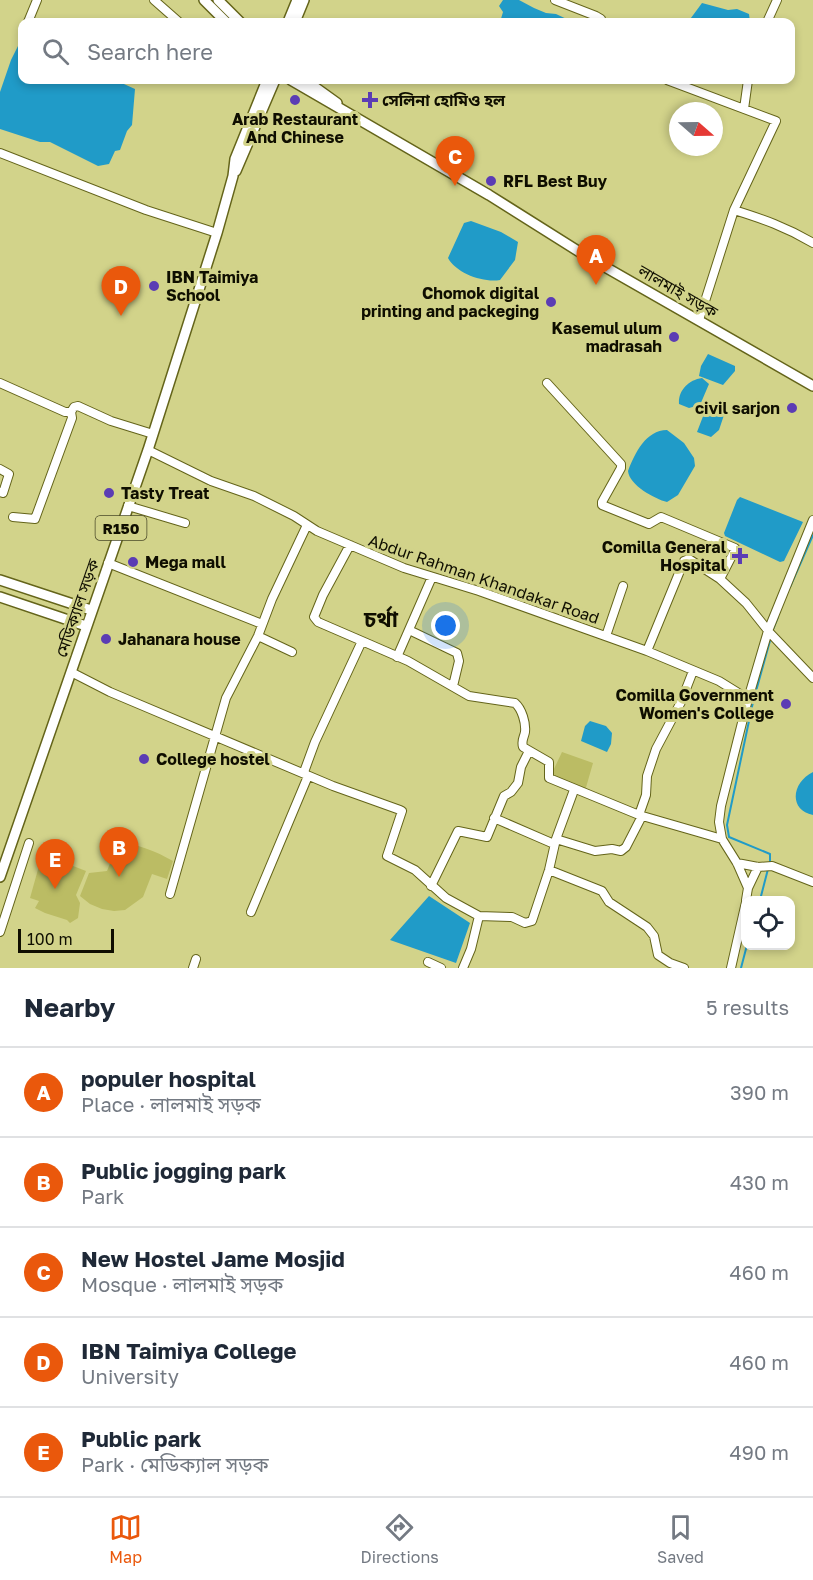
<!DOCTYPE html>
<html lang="en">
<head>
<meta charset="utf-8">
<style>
  :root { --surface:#fff; --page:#f2f2f3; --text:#1f2937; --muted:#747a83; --line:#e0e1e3; --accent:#ea580c }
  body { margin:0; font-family:"Golos Text","Noto Sans Bengali",sans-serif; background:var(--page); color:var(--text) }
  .controls { position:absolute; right:18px; bottom:18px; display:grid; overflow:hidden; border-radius:12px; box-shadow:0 3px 9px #0003 }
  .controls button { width:54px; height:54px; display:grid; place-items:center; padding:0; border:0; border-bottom:2px solid var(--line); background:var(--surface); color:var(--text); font:30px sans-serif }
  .compass { position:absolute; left:669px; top:102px; width:54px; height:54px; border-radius:50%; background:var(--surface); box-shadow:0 3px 9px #0003; rotate:110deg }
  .scale { position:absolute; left:18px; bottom:15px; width:96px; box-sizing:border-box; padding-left:6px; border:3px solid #0f0e00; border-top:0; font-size:16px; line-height:21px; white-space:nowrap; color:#0f0e00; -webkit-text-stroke:4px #d2d38a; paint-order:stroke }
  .you { position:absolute; left:446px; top:626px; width:21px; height:21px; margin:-15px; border:4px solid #fff; border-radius:50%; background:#1a73e8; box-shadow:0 0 0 9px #1a73e833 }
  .badge { display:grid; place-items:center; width:39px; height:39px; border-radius:50%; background:var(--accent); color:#fff; font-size:20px; font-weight:700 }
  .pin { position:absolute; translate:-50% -50px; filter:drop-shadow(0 2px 3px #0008) }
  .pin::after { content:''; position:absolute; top:32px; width:21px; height:18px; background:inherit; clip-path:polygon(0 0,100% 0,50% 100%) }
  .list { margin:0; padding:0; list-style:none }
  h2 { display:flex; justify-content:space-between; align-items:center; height:78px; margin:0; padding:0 24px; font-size:26px }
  h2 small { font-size:20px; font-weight:400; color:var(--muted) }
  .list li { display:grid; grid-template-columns:39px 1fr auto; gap:18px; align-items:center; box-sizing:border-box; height:90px; padding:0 24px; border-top:2px solid var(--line) }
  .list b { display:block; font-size:22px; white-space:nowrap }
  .list p { margin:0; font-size:20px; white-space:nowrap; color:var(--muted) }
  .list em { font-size:20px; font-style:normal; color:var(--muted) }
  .icon { flex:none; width:33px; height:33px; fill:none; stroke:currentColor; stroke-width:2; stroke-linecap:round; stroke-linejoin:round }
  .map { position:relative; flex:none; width:813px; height:968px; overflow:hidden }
  .search { position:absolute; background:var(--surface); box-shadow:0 3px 9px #0003; left:18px; right:18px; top:18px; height:66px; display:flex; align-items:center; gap:15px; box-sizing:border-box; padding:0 21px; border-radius:12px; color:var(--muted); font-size:22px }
  .sheet { height:528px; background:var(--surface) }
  nav { display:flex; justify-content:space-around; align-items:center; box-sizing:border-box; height:84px; border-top:2px solid var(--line); background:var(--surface); font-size:16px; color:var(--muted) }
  nav a { display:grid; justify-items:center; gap:3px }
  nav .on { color:var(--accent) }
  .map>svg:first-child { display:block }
  .green { fill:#bbbc64 }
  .water { fill:#209bc8 }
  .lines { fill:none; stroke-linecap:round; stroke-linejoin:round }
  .stream { stroke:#209bc8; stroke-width:2 }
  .minor-casing { stroke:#64641a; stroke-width:10 }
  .major-casing { stroke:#64641a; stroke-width:12 }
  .minor { stroke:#fff; stroke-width:8 }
  .major { stroke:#fff; stroke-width:9 }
  .poi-dot { fill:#5b3cb4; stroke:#d2d38a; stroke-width:2 }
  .labels { text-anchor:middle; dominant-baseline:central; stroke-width:6; stroke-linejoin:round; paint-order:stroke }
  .shield { fill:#d2d38a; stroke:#4a4929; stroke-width:1.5 }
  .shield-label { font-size:15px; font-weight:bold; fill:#0f0e00 }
  .poi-label { font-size:16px; font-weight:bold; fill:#0f0e00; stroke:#d2d38a; text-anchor:start }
  .street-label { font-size:16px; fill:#0f0e00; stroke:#d2d38a }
  .district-label { font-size:22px; font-weight:bold; fill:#0f0e00; stroke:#d2d38a }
</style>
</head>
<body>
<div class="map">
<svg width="813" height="968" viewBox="0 0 813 968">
  <rect width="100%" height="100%" fill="#d2d38a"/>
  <path class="green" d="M562,752L593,763L585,791L555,777L553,771Z
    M118,843C139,844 155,851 173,861L167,879L152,874L143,897L125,910L114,911L102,909L90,904L80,896L89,873L107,871Z
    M44,848L68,864L86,871L76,895L80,903L78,918L70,923L67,920L45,913L35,908L39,901L30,898Z"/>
  <path class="water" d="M503,0H519L534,8L546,13L556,14L573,22H500L503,12L499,6Z
    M702,3L728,10L737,9L749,14L750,22H688Z
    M19,44H22V80H115L135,89L132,125L127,131L120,150L115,151L109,164L98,166L50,142H40L0,129V92L11,60Z
    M471,221L501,232L518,242L515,260L500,280C483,283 456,273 448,258L464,223Z
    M708,354L735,366V371L723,385L699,376L701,366Z
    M702,378L709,384L700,405L689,408L679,404C678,391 688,380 702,378Z
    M707,406L725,412L719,430L711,437L697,432Z
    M667,430L684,443L694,458L695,466L678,495L667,502C655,499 629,485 628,471C635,453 646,430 667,430Z
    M740,497L803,522L784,561L780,562L725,536L724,533L737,500Z
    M590,721L606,726L612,733L611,744L607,752L581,741L585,726Z
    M813,772V815C788,810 792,782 813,772Z
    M429,896L470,923L456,963L390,940Z"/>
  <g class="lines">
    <path class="stream" d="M790,587L813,535
      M772,632L778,617
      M770,864V854L729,837L727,825L753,702L771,637
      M760,900L768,869
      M741,968L747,945"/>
    <g class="minor-casing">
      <path id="minor" d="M154,0L179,22
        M555,0L596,16L601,19L600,22
        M28,22L37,0
        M767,22L777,0
        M667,80L776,121L734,210L699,320
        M744,109L748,80
        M0,153L146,210L217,233
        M734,210C763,219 786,227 813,243
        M0,383L65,412H71L74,407L78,406L111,421L153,434
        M547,383L621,464V468L602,502V505L649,524L661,517L735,548V550L720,579L746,603L770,633L813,678
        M148,450L211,481L254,496L294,516L317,531L404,568L479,591L647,651L719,681L748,699
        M0,469L9,474L3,493L0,492
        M128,506L185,523
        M13,517L35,519L72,418L71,412
        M108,563L262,624
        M409,630L457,653L459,661L453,686
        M258,636L292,652
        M606,636L623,586
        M362,641L408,661L469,696L515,703C522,709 526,723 525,732C524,738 521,740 523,747L549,762V778L639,815L722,839
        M647,651L684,561L689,559L720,579
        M397,657L432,577
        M71,672L110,692L333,786L400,810L402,811L387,856L415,870L446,898L479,916L471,949L463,968
        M639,815L646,795L647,776L656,749L681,702L693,671
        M494,818L554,844
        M556,839L595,851L612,849L621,851L626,847L642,816
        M737,863L758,867L772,866L813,882
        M549,870L602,891L609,902L647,927L654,936L658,955L670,963L684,968
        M431,886L458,831L487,837L504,796L511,792L518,783L521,767L529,751
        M748,888L737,863L722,839L719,822L721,806L748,699L768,631L813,520
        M170,894L226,698L258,636L272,599L307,525
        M746,900L748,888L758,867
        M251,912L308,776L304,772L315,742L362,641L318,622L314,617L323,595L350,545
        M479,916L512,917L525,923L532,921L549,870L556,839L574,790
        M0,932L29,843
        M428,962L441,968
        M193,968L196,959
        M731,968L746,902"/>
    </g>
    <g class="major-casing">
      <path id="major" d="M204,0L226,22
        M218,0L240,22
        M288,22L297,0
        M295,22L304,0
        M291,80L489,195L586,256L813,386
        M305,80L337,103
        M236,171L275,80
        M0,580L91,610
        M0,597L86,626
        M0,877L148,450L217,233L233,176L235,159L267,80"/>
    </g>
    <use href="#minor" class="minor"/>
    <use href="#major" class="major"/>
  </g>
  <g class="poi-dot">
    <circle cx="295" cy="100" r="6"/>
    <path d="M367 91h6v6h6v6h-6v6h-6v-6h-6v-6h6z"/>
    <circle cx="491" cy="181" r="6"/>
    <circle cx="154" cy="286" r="6"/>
    <circle cx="551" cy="302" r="6"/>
    <circle cx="674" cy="337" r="6"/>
    <circle cx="792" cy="408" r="6"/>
    <circle cx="109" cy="493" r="6"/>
    <path d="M737 547h6v6h6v6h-6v6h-6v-6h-6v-6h6z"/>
    <circle cx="133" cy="562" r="6"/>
    <circle cx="106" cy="639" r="6"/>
    <circle cx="786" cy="704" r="6"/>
    <circle cx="144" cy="759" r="6"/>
  </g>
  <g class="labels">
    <rect class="shield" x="95.5" y="516" width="51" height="24" rx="4.5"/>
    <g class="shield-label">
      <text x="121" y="528">R150</text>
    </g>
    <g class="poi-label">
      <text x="382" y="100">সেলিনা হোমিও হল</text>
      <text x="295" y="119" text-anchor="middle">Arab Restaurant<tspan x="295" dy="18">And Chinese</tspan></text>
      <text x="503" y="181">RFL Best Buy</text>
      <text x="166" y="277">IBN Taimiya<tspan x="166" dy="18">School</tspan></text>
      <text x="539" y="293" text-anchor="end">Chomok digital<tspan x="539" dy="18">printing and packeging</tspan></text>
      <text x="662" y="328" text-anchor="end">Kasemul ulum<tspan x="662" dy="18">madrasah</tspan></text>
      <text x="780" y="408" text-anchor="end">civil sarjon</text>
      <text x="121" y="493">Tasty Treat</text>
      <text x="726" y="547" text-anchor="end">Comilla General<tspan x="726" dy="18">Hospital</tspan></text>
      <text x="145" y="562">Mega mall</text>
      <text x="118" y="639">Jahanara house</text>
      <text x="774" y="695" text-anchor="end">Comilla Government<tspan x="774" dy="18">Women's College</tspan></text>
      <text x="156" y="759">College hostel</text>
    </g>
    <g class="street-label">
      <text transform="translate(678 291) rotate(30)">লালমাই সড়ক</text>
      <text transform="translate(484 579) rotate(19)">Abdur Rahman Khandakar Road</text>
      <text transform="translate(77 608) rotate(-71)">মেডিক্যাল সড়ক</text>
    </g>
    <g class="district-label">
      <text x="381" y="618">চর্থা</text>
    </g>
  </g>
</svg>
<div class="controls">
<button><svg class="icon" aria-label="locate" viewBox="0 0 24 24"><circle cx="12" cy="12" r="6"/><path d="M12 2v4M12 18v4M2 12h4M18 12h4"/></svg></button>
</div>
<svg class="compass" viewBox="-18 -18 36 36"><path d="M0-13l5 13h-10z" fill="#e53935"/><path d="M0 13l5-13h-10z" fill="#747a83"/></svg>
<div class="scale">100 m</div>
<div class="you"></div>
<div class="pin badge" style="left:596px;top:285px">A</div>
<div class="pin badge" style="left:119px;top:877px">B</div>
<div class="pin badge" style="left:455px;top:186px">C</div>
<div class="pin badge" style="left:121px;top:316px">D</div>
<div class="pin badge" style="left:55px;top:889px">E</div>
<div class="search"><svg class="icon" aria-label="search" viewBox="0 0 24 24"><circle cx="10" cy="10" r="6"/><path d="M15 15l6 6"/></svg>Search here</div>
</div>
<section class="sheet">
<h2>Nearby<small>5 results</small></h2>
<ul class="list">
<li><span class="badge">A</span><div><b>populer hospital</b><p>Place · লালমাই সড়ক</p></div><em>390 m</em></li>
<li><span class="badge">B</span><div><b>Public jogging park</b><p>Park</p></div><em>430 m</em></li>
<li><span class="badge">C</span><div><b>New Hostel Jame Mosjid</b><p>Mosque · লালমাই সড়ক</p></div><em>460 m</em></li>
<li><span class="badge">D</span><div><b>IBN Taimiya College</b><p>University</p></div><em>460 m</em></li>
<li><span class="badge">E</span><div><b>Public park</b><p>Park · মেডিক্যাল সড়ক</p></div><em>490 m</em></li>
</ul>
</section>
<nav>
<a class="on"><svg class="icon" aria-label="map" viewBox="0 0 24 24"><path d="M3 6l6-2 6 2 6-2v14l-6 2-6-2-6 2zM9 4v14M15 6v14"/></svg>Map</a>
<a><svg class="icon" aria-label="directions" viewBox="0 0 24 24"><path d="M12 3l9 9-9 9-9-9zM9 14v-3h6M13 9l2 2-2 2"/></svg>Directions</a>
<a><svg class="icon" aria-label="saved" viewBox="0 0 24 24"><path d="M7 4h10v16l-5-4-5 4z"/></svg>Saved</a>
</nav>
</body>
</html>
